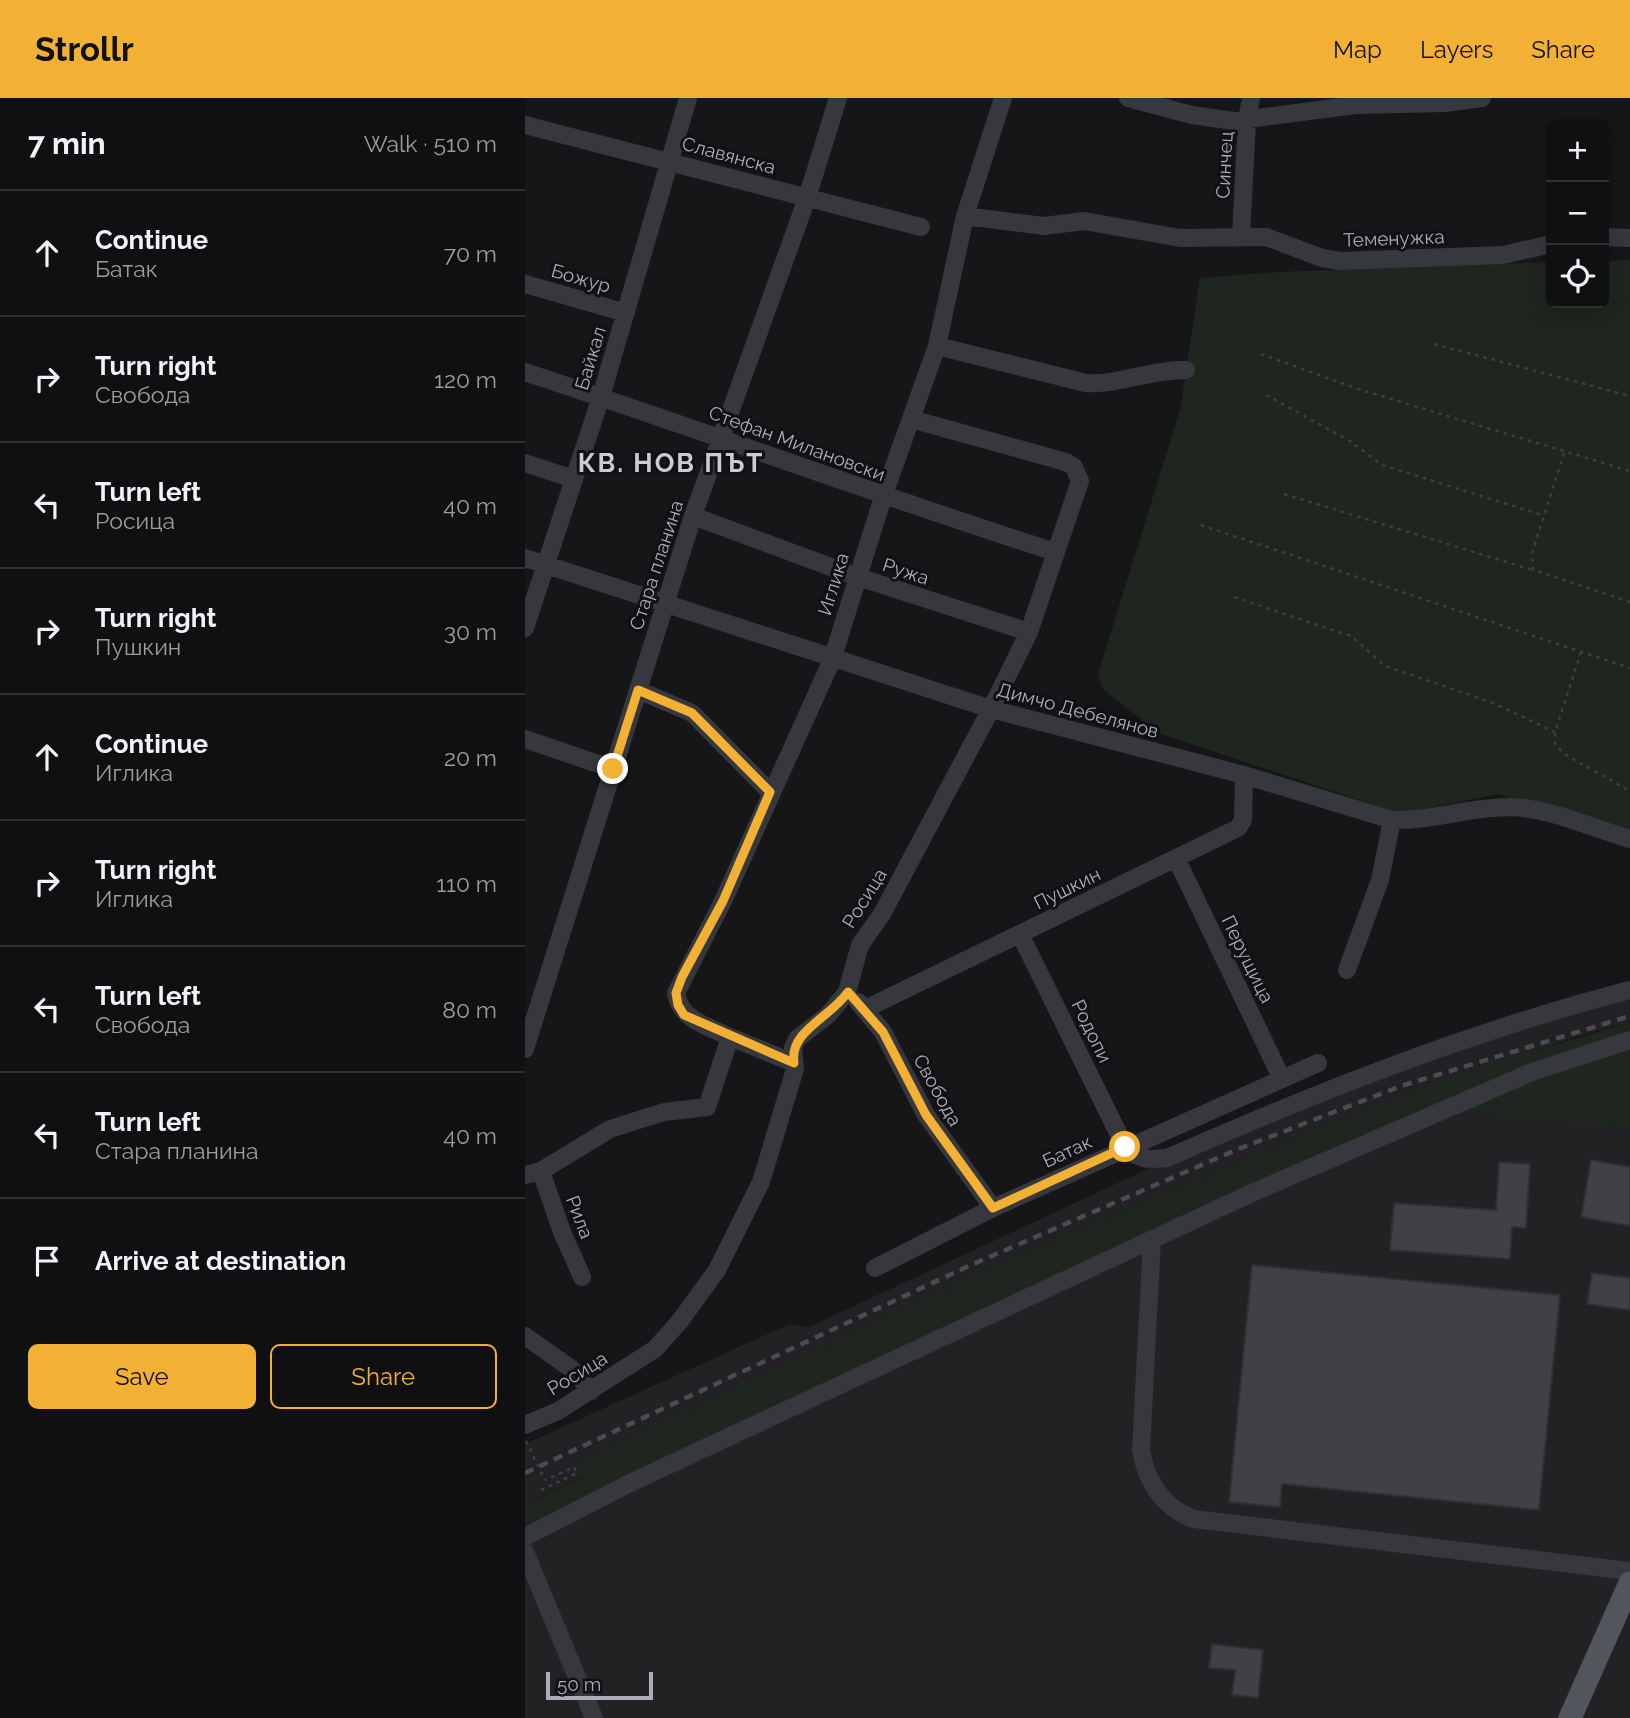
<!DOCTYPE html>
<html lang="en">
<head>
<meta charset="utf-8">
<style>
  :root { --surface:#101012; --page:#19191b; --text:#f1f3f6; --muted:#9c9d9f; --line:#303032; --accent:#f2b134 }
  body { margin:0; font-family:Raleway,sans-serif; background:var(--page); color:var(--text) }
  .controls { position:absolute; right:21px; top:21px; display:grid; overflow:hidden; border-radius:10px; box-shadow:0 4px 18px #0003 }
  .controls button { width:63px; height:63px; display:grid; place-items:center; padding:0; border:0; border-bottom:2px solid var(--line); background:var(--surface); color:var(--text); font:35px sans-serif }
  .scale { position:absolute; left:21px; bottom:18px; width:107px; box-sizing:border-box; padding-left:7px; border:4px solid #a8adb8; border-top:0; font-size:19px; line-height:24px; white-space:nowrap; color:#a8adb8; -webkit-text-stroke:5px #111113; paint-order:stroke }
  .stop { position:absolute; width:21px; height:21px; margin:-16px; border:5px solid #f2b134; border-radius:50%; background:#fff }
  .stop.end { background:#f2b134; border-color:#fff; box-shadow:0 2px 7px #0008 }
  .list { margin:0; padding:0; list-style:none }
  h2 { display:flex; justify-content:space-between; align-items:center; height:91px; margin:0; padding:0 28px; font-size:30px }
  h2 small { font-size:23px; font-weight:400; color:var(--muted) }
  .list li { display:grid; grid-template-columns:46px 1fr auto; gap:21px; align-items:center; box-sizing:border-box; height:126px; padding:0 28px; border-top:2px solid var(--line) }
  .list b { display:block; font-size:26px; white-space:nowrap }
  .list p { margin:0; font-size:23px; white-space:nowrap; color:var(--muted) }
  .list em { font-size:23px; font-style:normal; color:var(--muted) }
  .actions { display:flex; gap:14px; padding:21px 28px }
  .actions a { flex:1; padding:16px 0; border:2px solid var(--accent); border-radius:10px; text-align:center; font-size:24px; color:var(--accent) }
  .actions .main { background:var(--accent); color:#111 }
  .icon { flex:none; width:38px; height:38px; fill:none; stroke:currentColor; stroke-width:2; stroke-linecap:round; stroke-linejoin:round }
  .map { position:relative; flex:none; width:1105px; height:1620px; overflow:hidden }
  header { display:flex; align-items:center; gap:42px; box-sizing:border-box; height:98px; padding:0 35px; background:var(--accent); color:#111 }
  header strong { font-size:33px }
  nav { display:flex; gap:38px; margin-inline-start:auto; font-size:24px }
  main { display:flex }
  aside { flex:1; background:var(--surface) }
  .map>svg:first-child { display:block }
  .built { fill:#222225 }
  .green { fill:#1e261f }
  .building { fill:#404145; stroke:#303034; stroke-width:2 }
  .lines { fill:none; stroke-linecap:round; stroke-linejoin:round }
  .path { stroke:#3d3f44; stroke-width:2.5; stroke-dasharray:3.5 5; stroke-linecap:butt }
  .minor { stroke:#37383d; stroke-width:18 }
  .major { stroke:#53555c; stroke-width:23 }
  .rail { stroke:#4a4c52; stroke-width:4.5; stroke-dasharray:9 7; stroke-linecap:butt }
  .path-bridge { stroke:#3d3f44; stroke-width:2.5; stroke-dasharray:3.5 5; stroke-linecap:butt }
  .route { stroke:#f2b134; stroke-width:9 }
  .labels { text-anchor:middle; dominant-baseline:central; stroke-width:6; stroke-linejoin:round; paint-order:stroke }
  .street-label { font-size:19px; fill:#a8adb8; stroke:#111113 }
  .district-label { font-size:26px; font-weight:bold; letter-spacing:2px; fill:#c9ccd4; stroke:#111113 }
</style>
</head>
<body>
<header>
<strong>Strollr</strong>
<nav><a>Map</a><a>Layers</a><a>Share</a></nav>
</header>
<main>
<aside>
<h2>7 min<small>Walk · 510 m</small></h2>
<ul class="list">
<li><svg class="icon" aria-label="ahead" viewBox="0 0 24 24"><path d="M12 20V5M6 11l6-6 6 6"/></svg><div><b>Continue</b><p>Батак</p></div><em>70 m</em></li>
<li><svg class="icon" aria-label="right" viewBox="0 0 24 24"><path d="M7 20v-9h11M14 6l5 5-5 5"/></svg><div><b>Turn right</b><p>Свобода</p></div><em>120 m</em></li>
<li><svg class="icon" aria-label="left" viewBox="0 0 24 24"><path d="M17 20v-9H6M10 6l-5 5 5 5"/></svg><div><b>Turn left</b><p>Росица</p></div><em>40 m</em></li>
<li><svg class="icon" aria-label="right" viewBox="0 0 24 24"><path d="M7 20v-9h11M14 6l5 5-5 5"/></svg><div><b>Turn right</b><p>Пушкин</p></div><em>30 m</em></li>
<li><svg class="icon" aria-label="ahead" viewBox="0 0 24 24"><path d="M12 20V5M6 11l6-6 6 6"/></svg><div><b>Continue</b><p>Иглика</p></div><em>20 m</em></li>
<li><svg class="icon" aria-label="right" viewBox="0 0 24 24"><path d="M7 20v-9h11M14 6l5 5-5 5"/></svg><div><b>Turn right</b><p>Иглика</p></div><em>110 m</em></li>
<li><svg class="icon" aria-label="left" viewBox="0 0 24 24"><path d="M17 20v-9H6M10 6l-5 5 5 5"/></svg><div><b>Turn left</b><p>Свобода</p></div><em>80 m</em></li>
<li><svg class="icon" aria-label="left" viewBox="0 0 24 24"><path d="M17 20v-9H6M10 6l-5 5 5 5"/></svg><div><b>Turn left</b><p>Стара планина</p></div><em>40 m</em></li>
<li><svg class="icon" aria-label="arrive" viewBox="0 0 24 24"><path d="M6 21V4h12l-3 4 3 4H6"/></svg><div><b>Arrive at destination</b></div></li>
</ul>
<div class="actions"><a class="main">Save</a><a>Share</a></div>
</aside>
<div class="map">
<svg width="1105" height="1620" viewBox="0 0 1105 1620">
  <rect width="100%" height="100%" fill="#161618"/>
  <path class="built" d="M1105,892V924L1054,938L803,1026L503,1152L52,1365L57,1378L0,1407V1346L265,1226L284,1229L717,1027Z
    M921,1010L1105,1032V1620H0V1439Z"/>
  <path class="green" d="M1105,162V737L973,696L876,716L633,635L578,591L573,576L655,312L675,180L752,174L1026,164V205H1079V163Z
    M1105,924V1032L921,1011L0,1439V1407L57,1379L51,1365L503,1152L803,1026L963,968Z"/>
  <path class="building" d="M1066,1062L1105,1069V1128L1056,1119Z
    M974,1064L1005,1066L1001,1130L987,1129L985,1161L865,1152L869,1105L971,1112Z
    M727,1167L1035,1197L1014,1412L757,1386L755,1409L704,1404Z
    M1067,1175L1105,1180V1212L1062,1206Z
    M687,1546L738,1552L733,1600L707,1597L710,1572L684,1570Z"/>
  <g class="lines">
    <path class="path" d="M909,246L1105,298
      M736,256L833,291L1105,373
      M741,297L825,343L857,367L1017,417
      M1039,355L1007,455L1008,472L1105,504
      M759,396L1008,472
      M676,427L1105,570
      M709,499L826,538L860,568L966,604L1030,634
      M1056,554L1030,634V646L1039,656L1105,693
      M16,1392L52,1375L49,1369L20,1382"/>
    <path class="minor" d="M603,0L667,17L709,23L831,7L920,5L957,0
      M0,27L396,129
      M440,118L519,128L559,123L655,140L741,139L797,160L815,163L978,157L1026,146
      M716,138L722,22L726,0
      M1079,139L1105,140
      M0,186L101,215
      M412,248L561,285C595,287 627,271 661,272
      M0,274C177,332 352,397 530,454
      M0,365L49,381
      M168,418L333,479L504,534
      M0,460L466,611L719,677L867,722C907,723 945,709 985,709C1025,710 1067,730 1105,741
      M0,530L76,299L163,0
      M113,592L167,615L245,694
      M0,641L88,671
      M651,760L757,981
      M495,836L600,1049C614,1062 623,1062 642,1060C792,994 946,933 1105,892
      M822,872L855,782L867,722
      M333,904L358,934L401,1017L468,1110
      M340,911L713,730L718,722L719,677
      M205,939C183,928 155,922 151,895L198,803L307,562L358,399L412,248L440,118L478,0
      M0,951L168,418L282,100L313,0
      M16,1073L37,1134L57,1179
      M0,1077L16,1073L85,1031L139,1014L182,1009L205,939L269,965
      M627,1141L616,1352C621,1383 638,1410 669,1421L1105,1473
      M350,1170L468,1110L793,965
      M0,1238L48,1272L66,1293
      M0,1327L33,1313L130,1251L155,1223L192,1172L236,1084L270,971L268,950L272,941L303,917L322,894L335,847L357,816L466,611L504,534L555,383L549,369L541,364L386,321
      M0,1439L105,1385L729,1094L1007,974L1105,942
      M0,1454L69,1620"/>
    <path class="major" d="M1045,1620L1105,1485"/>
    <path class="rail" d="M0,1375L446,1167L711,1052L876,988L1105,918"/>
    <path class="path-bridge" d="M1,1343L20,1382"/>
  </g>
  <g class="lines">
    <path class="route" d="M88,671L113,592L167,615L245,694L198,803L157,879L151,895L153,907L159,917L269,965C264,933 305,920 323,894L358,934L401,1017L468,1110L600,1049"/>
  </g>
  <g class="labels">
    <g class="street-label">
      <text transform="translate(204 57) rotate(15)">Славянска</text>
      <text transform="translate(699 67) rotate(-87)">Синчец</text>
      <text transform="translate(869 140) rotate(-2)">Теменужка</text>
      <text transform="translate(56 180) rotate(16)">Божур</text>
      <text transform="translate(65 260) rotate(-73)">Байкал</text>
      <text transform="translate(272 345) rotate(20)">Стефан Милановски</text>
      <text transform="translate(131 467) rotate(-72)">Стара планина</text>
      <text transform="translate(381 473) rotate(18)">Ружа</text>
      <text transform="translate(308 486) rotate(-73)">Иглика</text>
      <text transform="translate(553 612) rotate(15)">Димчо Дебелянов</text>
      <text transform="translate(542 790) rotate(-26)">Пушкин</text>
      <text transform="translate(339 800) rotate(-58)">Росица</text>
      <text transform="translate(723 861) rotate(64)">Перущица</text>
      <text transform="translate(567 933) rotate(64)">Родопи</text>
      <text transform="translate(413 992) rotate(61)">Свобода</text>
      <text transform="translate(542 1053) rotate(-25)">Батак</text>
      <text transform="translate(55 1119) rotate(69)">Рила</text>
      <text transform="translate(52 1275) rotate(-31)">Росица</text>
    </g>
    <g class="district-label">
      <text x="146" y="365">КВ. НОВ ПЪТ</text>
    </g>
  </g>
</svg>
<div class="controls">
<button>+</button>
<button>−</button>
<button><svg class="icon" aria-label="locate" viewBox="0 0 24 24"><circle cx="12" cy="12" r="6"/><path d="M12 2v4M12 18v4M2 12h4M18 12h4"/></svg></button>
</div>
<div class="scale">50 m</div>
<div class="stop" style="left:600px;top:1049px"></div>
<div class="stop end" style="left:88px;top:671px"></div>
</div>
</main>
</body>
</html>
